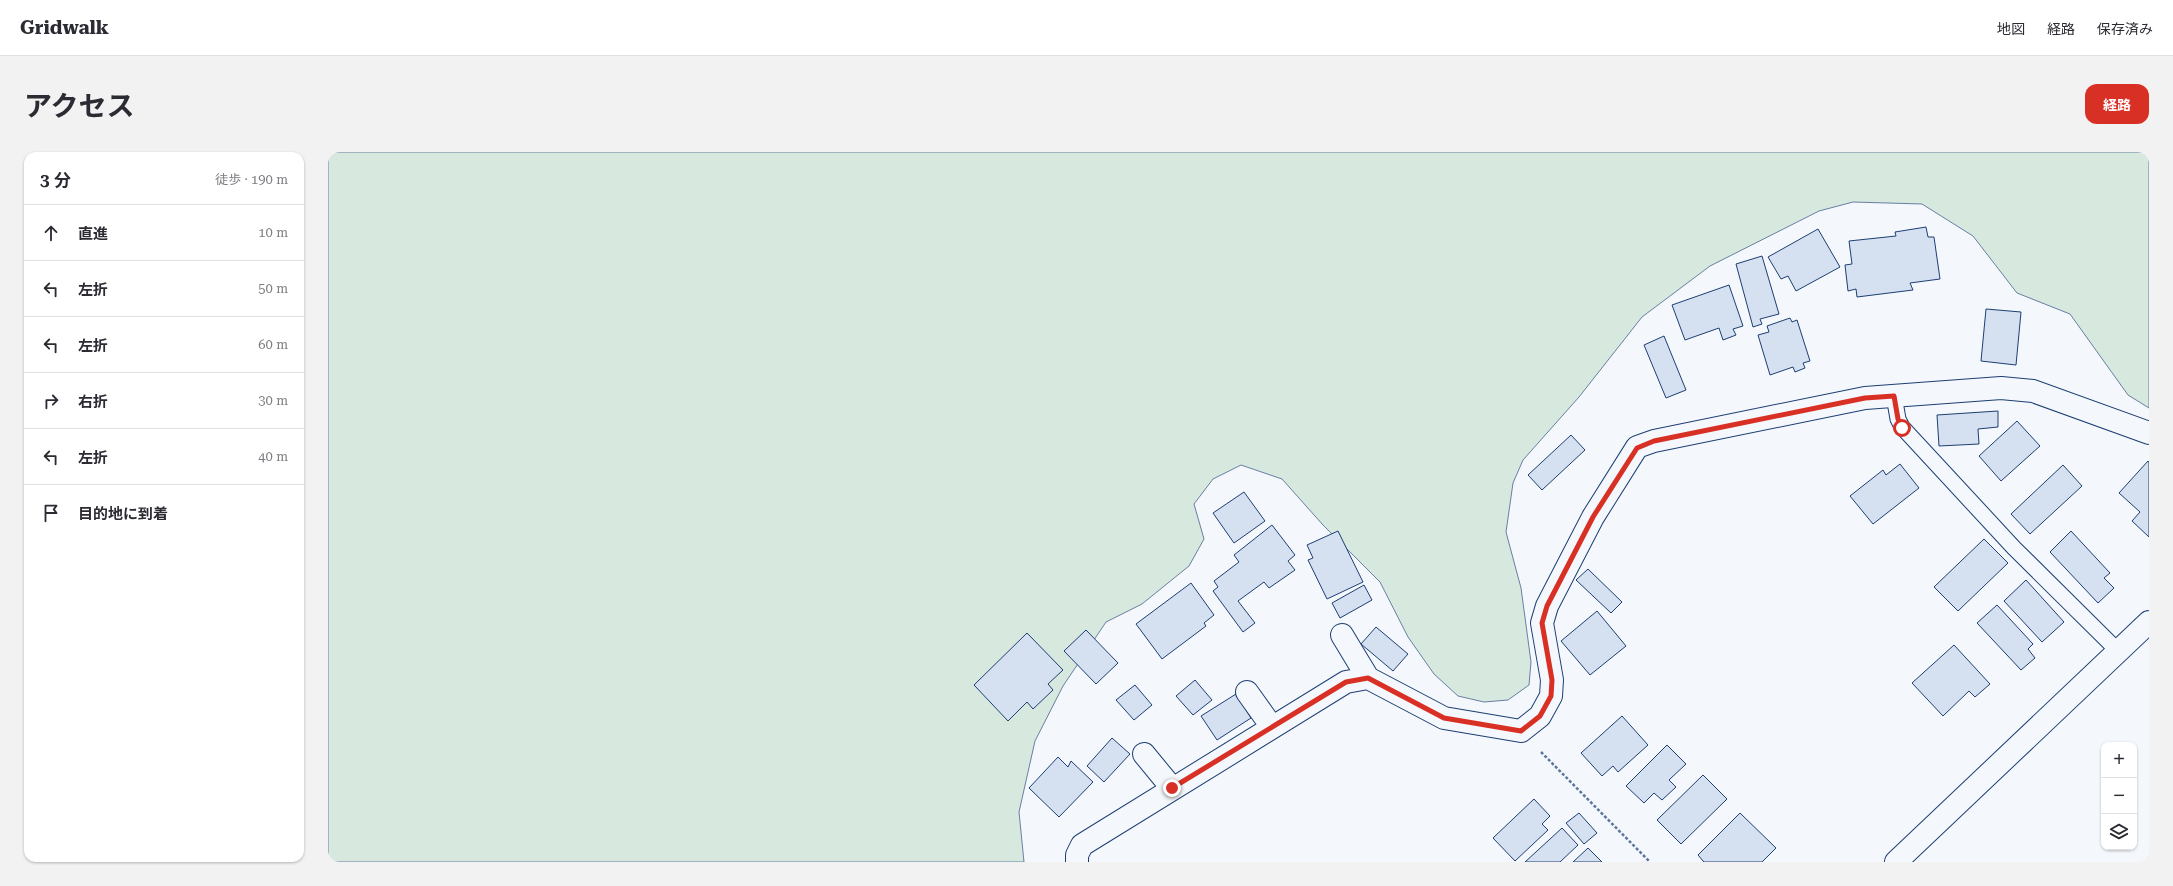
<!DOCTYPE html>
<html lang="ja">
<head>
<meta charset="utf-8">
<style>
  :root { --surface:#fff; --page:#f2f2f3; --text:#2b2b33; --muted:#7c7c81; --line:#e1e1e2; --accent:#d93025 }
  body { margin:0; font-family:"Roboto Serif","Noto Sans JP",serif; background:var(--page); color:var(--text) }
  .controls { position:absolute; right:12px; bottom:12px; display:grid; overflow:hidden; border-radius:8px; box-shadow:0 1px 3px #0004 }
  .controls button { width:36px; height:36px; display:grid; place-items:center; padding:0; border:0; border-bottom:1px solid var(--line); background:var(--surface); color:var(--text); font:20px sans-serif }
  .stop { position:absolute; width:12px; height:12px; margin:-9px; border:3px solid #d93025; border-radius:50%; background:#fff }
  .stop.end { background:#d93025; border-color:#fff; box-shadow:0 1px 4px #0008 }
  .list { margin:0; padding:0; list-style:none }
  h2 { display:flex; justify-content:space-between; align-items:center; height:52px; margin:0; padding:0 16px; font-size:17px }
  h2 small { font-size:13px; font-weight:400; color:var(--muted) }
  .list li { display:grid; grid-template-columns:26px 1fr auto; gap:12px; align-items:center; box-sizing:border-box; height:56px; padding:0 16px; border-top:1px solid var(--line) }
  .list b { display:block; font-size:15px; white-space:nowrap }
  .list em { font-size:13px; font-style:normal; color:var(--muted) }
  .icon { flex:none; width:22px; height:22px; fill:none; stroke:currentColor; stroke-width:2; stroke-linecap:round; stroke-linejoin:round }
  .map { position:relative; flex:none; width:1821px; height:710px; overflow:hidden; border-radius:12px }
  header { display:flex; align-items:center; gap:24px; box-sizing:border-box; height:56px; padding:0 20px; background:var(--surface); border-bottom:1px solid var(--line) }
  header strong { font-size:19px }
  nav { display:flex; gap:22px; margin-inline-start:auto; font-size:14px }
  .intro { display:flex; align-items:center; justify-content:space-between; box-sizing:border-box; height:96px; padding:0 24px }
  h1 { margin:0; font-size:28px }
  .button { padding:10px 18px; border-radius:12px; background:var(--accent); color:#fff; font-size:14px; font-weight:700 }
  main { display:flex; gap:24px; padding:0 24px }
  aside { flex:1; background:var(--surface); border-radius:12px; box-shadow:0 1px 3px #0004 }
  .map>svg:first-child { display:block }
  .green { fill:#d7e8df; stroke:#687fa3 }
  .building { fill:#d5e0f0; stroke:#1d3f73 }
  .lines { fill:none; stroke-linecap:round; stroke-linejoin:round }
  .service-casing { stroke:#1d3f73; stroke-width:17 }
  .minor-casing { stroke:#1d3f73; stroke-width:24 }
  .path { stroke:#5e769c; stroke-width:2.5; stroke-dasharray:3 2; stroke-linecap:butt }
  .service { stroke:#f4f7fb; stroke-width:15 }
  .minor { stroke:#f4f7fb; stroke-width:22 }
  .route { stroke:#d93025; stroke-width:5 }
</style>
</head>
<body>
<header>
<strong>Gridwalk</strong>
<nav><a>地図</a><a>経路</a><a>保存済み</a></nav>
</header>
<div class="intro"><h1>アクセス</h1><a class="button">経路</a></div>
<main>
<aside>
<h2>3 分<small>徒歩 · 190 m</small></h2>
<ul class="list">
<li><svg class="icon" aria-label="ahead" viewBox="0 0 24 24"><path d="M12 20V5M6 11l6-6 6 6"/></svg><div><b>直進</b></div><em>10 m</em></li>
<li><svg class="icon" aria-label="left" viewBox="0 0 24 24"><path d="M17 20v-9H6M10 6l-5 5 5 5"/></svg><div><b>左折</b></div><em>50 m</em></li>
<li><svg class="icon" aria-label="left" viewBox="0 0 24 24"><path d="M17 20v-9H6M10 6l-5 5 5 5"/></svg><div><b>左折</b></div><em>60 m</em></li>
<li><svg class="icon" aria-label="right" viewBox="0 0 24 24"><path d="M7 20v-9h11M14 6l5 5-5 5"/></svg><div><b>右折</b></div><em>30 m</em></li>
<li><svg class="icon" aria-label="left" viewBox="0 0 24 24"><path d="M17 20v-9H6M10 6l-5 5 5 5"/></svg><div><b>左折</b></div><em>40 m</em></li>
<li><svg class="icon" aria-label="arrive" viewBox="0 0 24 24"><path d="M6 21V4h12l-3 4 3 4H6"/></svg><div><b>目的地に到着</b></div></li>
</ul>
</aside>
<div class="map">
<svg width="1821" height="710" viewBox="0 0 1821 710">
  <rect width="100%" height="100%" fill="#f4f7fb"/>
  <path class="green" d="M0,0H1821V256L1800,243L1742,162L1689,141L1645,84L1594,52L1525,50L1491,59L1382,114L1314,165L1251,245L1195,308L1185,331L1178,380L1193,436L1203,510L1201,533L1180,548L1156,550L1130,544L1106,522L1080,485L1052,430L995,373L954,327L913,313L885,327L866,352L876,387L861,414L814,452L778,470L735,534L707,589L691,660L696,710H0Z"/>
  <path class="building" d="M1598,75L1600,85H1606L1612,127L1582,131L1585,138L1529,145L1528,137L1520,139L1517,113L1524,112L1521,89L1568,84L1567,80Z
    M1490,77L1512,115L1468,139L1460,124L1453,127L1440,105Z
    M1434,104L1451,162L1432,167L1434,172L1425,175L1408,112Z
    M1401,133L1415,174L1405,177L1408,183L1395,188L1391,176L1357,188L1344,153Z
    M1658,157L1693,160L1688,213L1653,209Z
    M1462,166L1464,170L1469,168L1482,209L1475,211L1477,216L1467,220L1465,215L1442,223L1430,183L1441,180L1439,174Z
    M1336,184L1358,238L1338,246L1316,193Z
    M1670,259V275L1650,277L1651,292L1611,294L1609,263Z
    M1689,269L1712,294L1673,329L1651,304Z
    M1243,283L1257,298L1214,338L1200,323Z
    M1820,309L1821,310V385L1804,369L1812,360L1791,341Z
    M1572,312L1591,336L1545,372L1522,344L1555,318L1558,323Z
    M1735,313L1754,334L1702,382L1683,362Z
    M916,340L937,369L906,391L885,361Z
    M944,373L967,403L960,409L967,418L941,436L936,430L910,449L927,471L915,480L885,439L890,435L886,429L911,410L906,403Z
    M1010,379L1035,430L999,447L980,408L985,406L979,393Z
    M1743,379L1782,421L1776,426L1786,436L1770,451L1722,400Z
    M1656,387L1680,411L1630,459L1606,435Z
    M1260,417L1294,450L1283,461L1248,428Z
    M1698,428L1736,470L1714,490L1676,449Z
    M863,431L886,463L876,471L878,474L834,507L808,472Z
    M1036,433L1044,448L1012,466L1004,451Z
    M1669,453L1705,492L1700,497L1707,506L1693,518L1649,471Z
    M1269,459L1298,494L1262,523L1233,489Z
    M1048,475L1080,502L1065,519L1033,492Z
    M758,478L790,511L768,532L736,499Z
    M699,481L735,518L720,532L725,538L705,557L699,550L680,569L646,533Z
    M1626,493L1662,532L1647,545L1641,539L1615,564L1584,531Z
    M867,528L884,548L865,563L848,544Z
    M807,533L824,553L806,568L788,548Z
    M908,542L923,566L889,588L873,564Z
    M1294,564L1320,593L1290,620L1285,614L1274,624L1253,601Z
    M784,586L802,602L776,630L759,614Z
    M1339,593L1358,612L1341,628L1348,635L1334,648L1326,641L1316,651L1298,634Z
    M730,605L740,615L743,609L765,630L731,665L701,636Z
    M1375,623L1399,647L1353,692L1329,668Z
    M1206,647L1222,664L1214,672L1220,678L1187,709L1165,686Z
    M1251,661L1269,681L1256,692L1238,671Z
    M1412,661L1448,696L1434,710H1376L1370,703Z
    M1234,676L1250,693L1232,710H1197Z
    M1260,696L1274,710H1245Z"/>
  <g class="lines">
    <g class="service-casing">
      <path id="service" d="M1566,244L1570,267L1574,275L1686,396L1790,499"/>
    </g>
    <g class="minor-casing">
      <path id="minor" d="M1014,483L1040,526
        M919,540L944,575
        M816,602L844,636
        M749,710V703L754,693L1018,530L1040,526L1116,566L1193,579L1212,564L1223,544L1224,528L1214,471L1219,454L1265,365L1309,295L1326,289L1537,246L1673,236L1705,239L1821,281
        M1568,710L1821,470"/>
    </g>
    <path class="path" d="M1213,600L1322,710"/>
    <use href="#service" class="service"/>
    <use href="#minor" class="minor"/>
  </g>
  <g class="lines">
    <path class="route" d="M844,636L1018,530L1040,526L1116,566L1193,579L1212,564L1223,544L1224,528L1214,471L1219,454L1265,365L1309,296L1326,289L1537,246L1566,244L1570,267L1574,276"/>
  </g>
</svg>
<div class="controls">
<button>+</button>
<button>−</button>
<button><svg class="icon" aria-label="layers" viewBox="0 0 24 24"><path d="M12 4l9 5-9 5-9-5zM3 14l9 5 9-5"/></svg></button>
</div>
<div class="stop" style="left:1574px;top:276px"></div>
<div class="stop end" style="left:844px;top:636px"></div>
</div>
</main>
</body>
</html>
